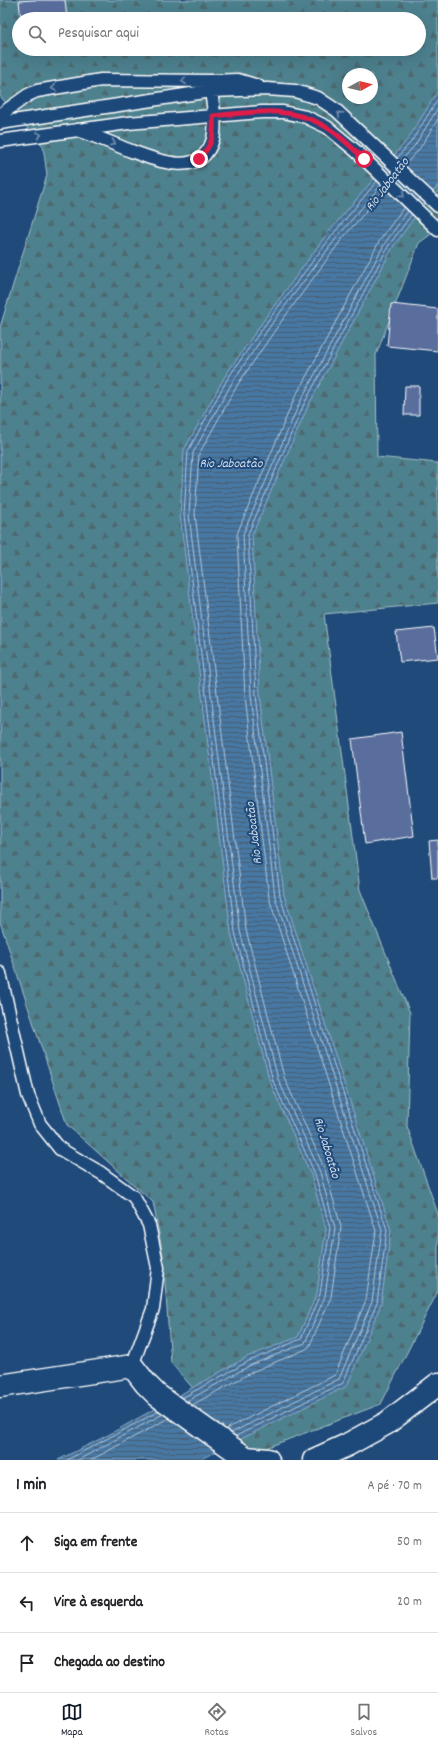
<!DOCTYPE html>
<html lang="pt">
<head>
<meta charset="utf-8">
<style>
  :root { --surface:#fff; --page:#f6f6f6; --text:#202124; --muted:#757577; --line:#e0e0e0; --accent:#111827 }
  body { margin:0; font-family:Dekko,sans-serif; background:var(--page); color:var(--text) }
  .compass { position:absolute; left:342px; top:68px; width:36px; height:36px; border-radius:50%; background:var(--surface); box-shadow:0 4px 16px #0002; rotate:82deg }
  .stop { position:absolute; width:12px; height:12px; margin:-9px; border:3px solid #e11d48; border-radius:50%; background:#fff }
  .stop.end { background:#e11d48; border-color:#fff; box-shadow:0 1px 4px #0008 }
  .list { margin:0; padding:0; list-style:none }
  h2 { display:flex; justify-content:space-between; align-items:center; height:52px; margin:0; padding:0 16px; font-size:17px }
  h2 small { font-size:13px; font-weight:400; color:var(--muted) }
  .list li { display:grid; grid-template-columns:26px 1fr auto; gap:12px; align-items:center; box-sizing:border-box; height:60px; padding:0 16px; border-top:1px solid var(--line) }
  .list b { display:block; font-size:15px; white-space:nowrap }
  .list em { font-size:13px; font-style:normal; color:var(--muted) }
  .icon { flex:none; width:22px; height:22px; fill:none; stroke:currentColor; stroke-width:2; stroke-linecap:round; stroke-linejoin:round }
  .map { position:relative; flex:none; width:438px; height:1460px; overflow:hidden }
  .search { position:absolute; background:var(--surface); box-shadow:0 4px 16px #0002; left:12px; right:12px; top:12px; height:44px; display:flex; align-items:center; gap:10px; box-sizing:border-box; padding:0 14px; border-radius:22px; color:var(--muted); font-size:15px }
  .sheet { height:232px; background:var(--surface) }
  nav { display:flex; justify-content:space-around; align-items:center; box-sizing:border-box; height:56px; border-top:1px solid var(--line); background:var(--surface); font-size:11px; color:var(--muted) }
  nav a { display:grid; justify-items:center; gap:2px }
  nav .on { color:var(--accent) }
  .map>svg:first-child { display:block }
  .forest { fill:url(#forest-firs); stroke:#a6c0c6; fill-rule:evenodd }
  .water { fill:url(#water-rules); stroke:#90adc8 }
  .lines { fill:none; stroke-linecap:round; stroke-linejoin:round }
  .shore { stroke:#b5c9da; stroke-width:1 }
  .building { fill:#5a6e9e; stroke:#fff }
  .lane-casing { stroke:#fff; stroke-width:15 }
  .secondary-casing { stroke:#fff; stroke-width:25 }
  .lane { stroke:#1f4a7a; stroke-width:12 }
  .secondary { stroke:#1f4a7a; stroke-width:22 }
  .oneway { stroke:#7992af }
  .route { stroke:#e11d48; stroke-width:5 }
  .labels { text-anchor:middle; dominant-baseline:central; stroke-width:4; stroke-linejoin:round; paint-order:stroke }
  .water-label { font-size:13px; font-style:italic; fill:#d1dde8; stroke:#1f4a7a }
</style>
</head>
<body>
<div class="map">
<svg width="438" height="1460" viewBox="0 0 438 1460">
  <defs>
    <pattern id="forest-firs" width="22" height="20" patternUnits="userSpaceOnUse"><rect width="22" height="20" fill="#4e818e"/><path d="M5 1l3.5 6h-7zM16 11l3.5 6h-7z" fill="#4d6970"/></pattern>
    <pattern id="water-rules" width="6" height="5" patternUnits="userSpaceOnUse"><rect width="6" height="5" fill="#4677a3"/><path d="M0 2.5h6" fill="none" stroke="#495f73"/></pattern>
  </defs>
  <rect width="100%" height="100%" fill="#1f4a7a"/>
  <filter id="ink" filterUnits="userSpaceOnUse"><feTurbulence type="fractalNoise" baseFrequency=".025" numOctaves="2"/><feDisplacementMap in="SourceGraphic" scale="8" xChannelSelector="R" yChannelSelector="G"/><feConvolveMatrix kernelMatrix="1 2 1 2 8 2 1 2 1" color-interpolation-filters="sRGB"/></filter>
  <g filter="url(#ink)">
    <path class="forest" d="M0,0H438V229L419,243L376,355L377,457L438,463V603L324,614L360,890L410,1013L407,1126L438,1214V1291L381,1404L250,1454L171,1363L163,1255L153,1202L67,1125L0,922V327L47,175L43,146L0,96ZM19,19H419V49H19ZM348,74H372V98H348Z"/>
    <path class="water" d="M438,91V185L393,247L308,406L252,535L260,694L284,895L391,1230L381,1304L347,1386L199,1460H58L108,1435L247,1357L298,1337L317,1293L326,1229L311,1175L270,1082L231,933L180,515L184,450L225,376L266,317L330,230L408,139Z"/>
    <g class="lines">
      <path class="shore" d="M397,158L411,142L438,99
        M401,161L415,145L438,108
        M405,165L420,148L438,119
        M182,1398L249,1361L301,1339L320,1294L330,1228L315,1174L273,1081L235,932L184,515L188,451L228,378L269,319L334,233L377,181
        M187,1401L251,1365L305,1343L325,1296L335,1228L320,1172L278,1079L240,931L189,515L193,453L233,381L273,322L338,236L381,185
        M192,1405L254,1371L304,1350L309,1347L331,1297L341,1227L325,1170L284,1077L246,930L195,514L199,454L238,384L278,326L342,239L385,189
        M226,1429L335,1375L366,1300L376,1231L269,898L245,696L237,535L239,529L294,399L380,240L404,207
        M231,1433L339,1379L372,1302L382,1230L275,897L251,695L243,534L300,402L385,243L408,211
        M236,1436L343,1383L377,1303L387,1230L280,896L256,695L248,534L304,404L389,245L412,214
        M67,1460L159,1411
        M78,1460L163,1414
        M91,1460L169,1418"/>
    </g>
    <path class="building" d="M33,0H65L67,19H21L19,1Z
      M391,304L438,309V351L387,346Z
      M405,386H419V415H404Z
      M434,628L438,658L400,662L396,632Z
      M401,732L414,836L365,844L352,739Z
      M438,840V878H432L429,841Z"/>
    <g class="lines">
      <g class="lane-casing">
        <path id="lane" d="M209,81L238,80L258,86
          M0,115L28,95L37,91L101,80L209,81C212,96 217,124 213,139C201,181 153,159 126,149C110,142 94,136 77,130
          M0,123L211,91L267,89L295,91L318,98L336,110L438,206
          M0,141L128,123L262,112H283L306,117L327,127L356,151L438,230
          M0,973L28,1095L40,1124L60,1149L101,1173L134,1197L149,1225L158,1268L153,1309L132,1366"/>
      </g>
      <g class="secondary-casing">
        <path id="secondary" d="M0,1386L132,1366L146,1384L157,1395L233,1449L246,1458L268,1460
          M314,1460L347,1445L387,1423L438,1384"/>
      </g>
      <use href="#lane" class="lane"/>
      <use href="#secondary" class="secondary"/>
    </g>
    <defs><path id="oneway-chevron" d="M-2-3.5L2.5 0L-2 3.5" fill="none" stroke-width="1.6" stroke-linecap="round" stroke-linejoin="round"/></defs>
    <g class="oneway">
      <use href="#oneway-chevron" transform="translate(184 81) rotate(179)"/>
      <use href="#oneway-chevron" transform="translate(54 88) rotate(170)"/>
      <use href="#oneway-chevron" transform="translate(340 114) rotate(-138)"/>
      <use href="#oneway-chevron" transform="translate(39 135) rotate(-9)"/>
      <use href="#oneway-chevron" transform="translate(113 143) rotate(21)"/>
      <use href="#oneway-chevron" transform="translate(402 195) rotate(44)"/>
    </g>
  </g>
  <g class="lines" filter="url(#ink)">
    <path class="route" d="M199,159C213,144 214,135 213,116C252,112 291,105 326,127C340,135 352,148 364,159"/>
  </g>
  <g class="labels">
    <g class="water-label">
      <text transform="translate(388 185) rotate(-53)">Rio Jaboatão</text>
      <text x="231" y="464">Rio Jaboatão</text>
      <text transform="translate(255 833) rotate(-97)">Rio Jaboatão</text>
      <text transform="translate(326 1148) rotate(73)">Rio Jaboatão</text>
    </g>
  </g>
</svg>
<svg class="compass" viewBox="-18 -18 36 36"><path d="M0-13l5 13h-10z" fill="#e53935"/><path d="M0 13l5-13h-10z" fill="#757577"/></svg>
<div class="stop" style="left:364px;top:159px"></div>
<div class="stop end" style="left:199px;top:159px"></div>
<div class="search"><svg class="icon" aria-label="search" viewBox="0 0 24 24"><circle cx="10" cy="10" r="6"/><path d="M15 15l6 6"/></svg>Pesquisar aqui</div>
</div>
<section class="sheet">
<h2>1 min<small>A pé · 70 m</small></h2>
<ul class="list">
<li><svg class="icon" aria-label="ahead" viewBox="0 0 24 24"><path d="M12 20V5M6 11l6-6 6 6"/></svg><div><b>Siga em frente</b></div><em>50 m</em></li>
<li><svg class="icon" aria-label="left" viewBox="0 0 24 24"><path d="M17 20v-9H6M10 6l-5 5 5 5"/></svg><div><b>Vire à esquerda</b></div><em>20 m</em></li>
<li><svg class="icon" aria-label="arrive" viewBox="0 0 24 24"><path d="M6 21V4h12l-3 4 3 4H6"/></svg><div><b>Chegada ao destino</b></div></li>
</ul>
</section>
<nav>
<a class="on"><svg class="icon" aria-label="map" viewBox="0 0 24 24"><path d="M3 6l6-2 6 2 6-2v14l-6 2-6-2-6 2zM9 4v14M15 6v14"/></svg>Mapa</a>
<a><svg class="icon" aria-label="directions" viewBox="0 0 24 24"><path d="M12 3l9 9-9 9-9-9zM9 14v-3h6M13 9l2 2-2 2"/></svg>Rotas</a>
<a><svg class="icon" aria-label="saved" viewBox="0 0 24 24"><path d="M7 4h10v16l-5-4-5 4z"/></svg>Salvos</a>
</nav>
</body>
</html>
